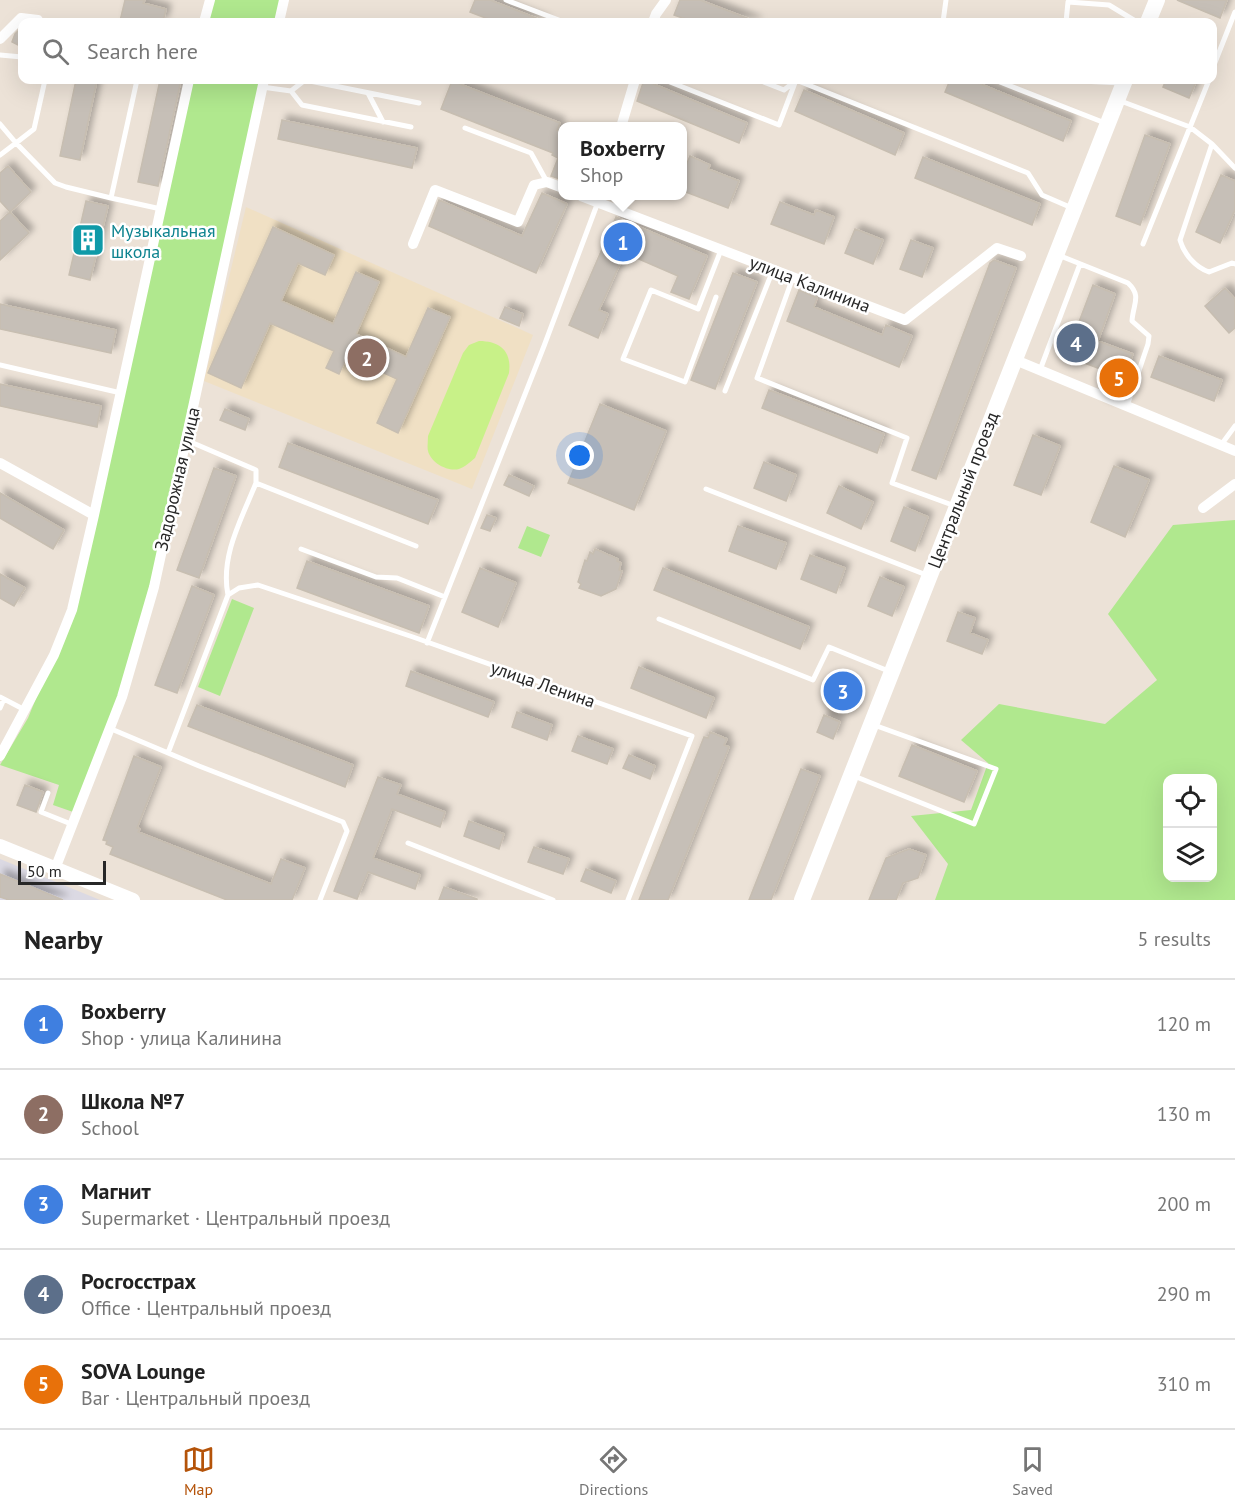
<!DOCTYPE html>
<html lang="en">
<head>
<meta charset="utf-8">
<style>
  :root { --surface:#fff; --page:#f6f6f6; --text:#222; --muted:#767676; --line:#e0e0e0; --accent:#b45309 }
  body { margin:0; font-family:"PT Sans",sans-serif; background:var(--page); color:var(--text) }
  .controls { position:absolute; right:18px; bottom:18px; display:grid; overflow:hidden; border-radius:12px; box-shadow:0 6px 24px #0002 }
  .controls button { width:54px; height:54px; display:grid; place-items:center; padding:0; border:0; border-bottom:2px solid var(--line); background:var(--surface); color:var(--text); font:30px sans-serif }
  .scale { position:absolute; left:18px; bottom:15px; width:88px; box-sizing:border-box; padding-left:6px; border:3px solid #272727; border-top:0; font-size:16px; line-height:21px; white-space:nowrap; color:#272727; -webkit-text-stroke:4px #fff; paint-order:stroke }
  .you { position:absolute; left:580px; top:456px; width:21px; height:21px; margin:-15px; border:4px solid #fff; border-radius:50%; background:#1a73e8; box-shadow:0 0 0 9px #1a73e833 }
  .badge { display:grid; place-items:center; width:39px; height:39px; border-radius:50%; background:var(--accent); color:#fff; font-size:20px; font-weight:700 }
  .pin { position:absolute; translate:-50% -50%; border:3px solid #fff; box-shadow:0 2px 6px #0006 }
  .popup { position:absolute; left:558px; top:122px; width:129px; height:78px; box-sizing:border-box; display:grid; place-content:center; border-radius:12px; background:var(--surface); filter:drop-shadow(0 2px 4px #0005); font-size:20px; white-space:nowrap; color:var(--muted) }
  .popup b { font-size:22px; color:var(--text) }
  .popup::after { content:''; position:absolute; left:50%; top:100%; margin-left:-12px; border:12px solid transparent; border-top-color:var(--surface) }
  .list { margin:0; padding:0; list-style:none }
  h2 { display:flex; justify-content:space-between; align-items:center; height:78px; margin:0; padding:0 24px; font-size:26px }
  h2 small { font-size:20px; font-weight:400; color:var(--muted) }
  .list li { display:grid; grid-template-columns:39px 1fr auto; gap:18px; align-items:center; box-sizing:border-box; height:90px; padding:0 24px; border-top:2px solid var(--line) }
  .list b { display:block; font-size:22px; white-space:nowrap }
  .list p { margin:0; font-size:20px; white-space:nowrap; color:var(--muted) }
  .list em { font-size:20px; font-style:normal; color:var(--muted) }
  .icon { flex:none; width:33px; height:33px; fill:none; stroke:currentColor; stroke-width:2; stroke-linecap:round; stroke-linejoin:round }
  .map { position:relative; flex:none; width:1235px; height:900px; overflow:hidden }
  .search { position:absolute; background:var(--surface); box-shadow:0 6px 24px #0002; left:18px; right:18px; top:18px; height:66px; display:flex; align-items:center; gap:15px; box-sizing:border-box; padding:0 21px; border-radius:12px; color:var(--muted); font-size:22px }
  .sheet { height:528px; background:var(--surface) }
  nav { display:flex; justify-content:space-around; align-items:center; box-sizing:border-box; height:84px; border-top:2px solid var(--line); background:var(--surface); font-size:16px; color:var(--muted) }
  nav a { display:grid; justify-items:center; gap:3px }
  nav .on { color:var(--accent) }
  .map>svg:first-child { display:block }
  .industrial { fill:#dbd9e3 }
  .education { fill:#f0e0c4 }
  .green { fill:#b0e88e; fill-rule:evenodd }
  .pitch { fill:#c8f188 }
  .building { fill:#c6bfb7; stroke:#c7beb1; stroke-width:1.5; filter:url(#shadow) }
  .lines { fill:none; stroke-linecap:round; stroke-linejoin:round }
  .service { stroke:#fff; stroke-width:5 }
  .minor { stroke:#fff; stroke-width:10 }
  .tertiary { stroke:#fff; stroke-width:14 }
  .secondary { stroke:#fff; stroke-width:16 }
  .labels { text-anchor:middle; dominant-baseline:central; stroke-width:5; stroke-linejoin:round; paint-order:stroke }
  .culture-label { font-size:18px; fill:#0d838f; stroke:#fff; text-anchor:start }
  .street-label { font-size:18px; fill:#272727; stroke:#fff }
</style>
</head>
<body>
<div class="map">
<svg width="1235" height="900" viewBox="0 0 1235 900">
  <defs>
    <filter id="shadow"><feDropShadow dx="5" dy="-5" stdDeviation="3" flood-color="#0004"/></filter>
  </defs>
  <rect width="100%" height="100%" fill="#ece2d7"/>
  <path class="industrial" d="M0,859L100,900H0Z"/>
  <path class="education" d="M246,207L533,335L472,489L204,381Z"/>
  <path class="green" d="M213,0H285L280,22H205Z
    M189,80H267L157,570L122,697L76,813L53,805L59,785L0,765L28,718L72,610Z
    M1235,520V900H935L948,864L911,816L971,810L988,763L961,740L999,704L1105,724L1157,680L1108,614L1173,525ZM1168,778H1212V878H1168Z
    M527,526L550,535L541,557L518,548Z
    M232,599L254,608L220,696L198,687Z"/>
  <path class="pitch" d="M479,341C500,341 512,351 509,373L475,458C470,462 465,467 459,469C448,472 431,463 428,451C427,447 428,441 428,436L463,353L469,345Z"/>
  <path class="building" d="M125,0H145L143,3L166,9L163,22L120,21Z
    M475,0H490L546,22H496L470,12Z
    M680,0H700L757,22H694L674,15Z
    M1177,0H1227L1220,18Z
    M22,27V47L12,42L15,34Z
    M76,80H97L80,160L60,156Z
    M160,80H181L158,186L138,182Z
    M644,80L747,123L739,143L637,101Z
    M950,80H971L1071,121L1063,141L945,92Z
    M1166,80H1197L1189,98L1163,87Z
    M452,81L560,123L557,130L562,132L563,129V180L551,176L558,158L552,155L553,153L441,109Z
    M804,90L904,133L895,155L795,111Z
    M282,120L417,148L412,168L278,139Z
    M1145,135L1170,144L1140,225L1116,216Z
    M690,156L710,165L708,169L739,181L728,208L683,191V173Z
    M923,157L1040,204L1032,225L915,178Z
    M8,166L31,192L10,212L0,201V173Z
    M1221,175L1235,181V210L1220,243L1196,232Z
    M542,193L567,204L536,273L429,226L439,200L522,236Z
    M86,201L108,206L90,280L69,275Z
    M780,202L814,215L816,210L834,217L824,244L771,224Z
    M10,212L29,233L0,260V221Z
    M616,217L707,256L689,299L671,292L678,276L625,253L599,310L608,314L598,338L569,325Z
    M273,227L334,255L325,275L298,263L281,301L333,324L356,272L379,282L356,334L406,357L428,308L450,317L398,433L377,423L397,379L347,356L339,374L326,368L334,351L270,323L241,388L208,373Z
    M855,229L883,240L873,264L845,253Z
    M911,240L933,248L922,277L900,269Z
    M994,260L1016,268L936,479L912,470L990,263Z
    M733,273L757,282L715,389L691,380Z
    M1093,285L1115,294L1098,341L1133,354L1124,378L1066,356Z
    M1225,288L1235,299V328L1229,333L1205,306Z
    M799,290L817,298L814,307L882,335L886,325L912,336L899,367L787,321Z
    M0,304L116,330L111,353L0,329Z
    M505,307L523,314L519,326L500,318Z
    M1159,356L1222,380L1214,401L1151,377Z
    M0,384L101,406L97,427L0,406Z
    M769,390L884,434L877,453L762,408Z
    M600,404L666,431L634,510L568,483Z
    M225,409L249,419L245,430L220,420Z
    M1033,435L1060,446L1041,495L1014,485Z
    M288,443L438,500L428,524L279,467Z
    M764,462L796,475L786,501L754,488Z
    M1114,466L1149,480L1125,537L1091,522Z
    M214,468L236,476L199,578L177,570Z
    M509,475L534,486L529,496L504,485Z
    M839,486L873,502L861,529L827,513Z
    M0,493L64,530L53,549L0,518Z
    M904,507L928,517L915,551L891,541Z
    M487,515L496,518L490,531L481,528Z
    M738,526L786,543L776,569L729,551Z
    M595,549L618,559L617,561L621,563L619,570L622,571L616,589L601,596L579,588L581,584L578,582L585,560L587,561L590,552L593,554Z
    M810,555L845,568L836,593L801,579Z
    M307,561L429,606L419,633L297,588Z
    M480,568L516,583L498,627L462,612Z
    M663,568L809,627L800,649L654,590Z
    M0,574L25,588L14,606L0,598Z
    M880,577L904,587L892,616L868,606Z
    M192,586L214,595L177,693L155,685Z
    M958,612L975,618L970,633L988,640L982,654L947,641Z
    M639,667L714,698L706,718L631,688Z
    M411,671L494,702L488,717L406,686Z
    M197,705L353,765L345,787L188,726Z
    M517,712L552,725L547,740L512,727Z
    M824,715L840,722L833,739L817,732Z
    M710,732L727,739L724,745L729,747L668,900H639L704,737L708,738Z
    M578,736L613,749L607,764L572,751Z
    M912,745L977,771L964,802L899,776Z
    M629,755L655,766L650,779L623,768Z
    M134,756L161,767L137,828L140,829L138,832L271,884L281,859L305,868L292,900H227L110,854L113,847L106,844L107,841L103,840Z
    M801,769L820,776L771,900H749Z
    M378,777L401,785L397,794L445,812L440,827L392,809L373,858L420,875L415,889L368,872L357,899L334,891Z
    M25,785L43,792L36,812L17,805Z
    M469,821L504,834L499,849L464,836Z
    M534,847L569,859L563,874L528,862Z
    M909,849L926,855L918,878L903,883L896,900H869L886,858Z
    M586,869L616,881L611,893L581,881Z
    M0,874L63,900H9L0,897Z
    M444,887L477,899V900H439Z"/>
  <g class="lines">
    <path class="service" d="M506,0L564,22
      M943,22L946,0
      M1066,22L1068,2L1109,5L1137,22
      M0,55L22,57
      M1212,70L1235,12
      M137,80L111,198L161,209
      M665,80L779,125L796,80L1028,173L1042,195L1072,208
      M759,80L784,90L794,82
      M995,80L1105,123
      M1060,80L1122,83
      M262,87L291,91L305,80L419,103
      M291,91L302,105L411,127
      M368,93L383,122
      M1118,100L1190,127L1212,144L1180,240C1184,254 1195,267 1209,272L1232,263L1235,264
      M0,124L16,143L34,129L45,80
      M465,128L531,153L547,182
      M1212,144L1235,168
      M0,155L16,143L55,183L66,187L111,198
      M1143,244L1209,80
      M1058,255L1128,283C1142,296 1133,304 1132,321L1149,336L1148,344L1127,406
      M793,277L757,378L907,438L892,483L955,506
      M716,297L685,382L623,359L651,290L698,309L721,250
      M0,365L121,393
      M1040,370L1080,264
      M725,391L773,270
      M186,440L256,470V483L416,546
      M1221,445L1235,426
      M706,489L929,576
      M301,549L376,577L397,578L445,597
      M228,595L239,588L258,585L413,637L692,736L628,900
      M659,619L813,680L829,647L891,672
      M427,643L544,346L598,202
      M0,697L25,710
      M0,708L4,699
      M109,728L199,766L343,822L347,831L320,900
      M168,753L228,595C220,556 242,518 256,483
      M854,776L974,824L996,769L874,725
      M48,793L41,812L71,824
      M408,843L553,900"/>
    <path class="minor" d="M204,22L210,0
      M279,22L284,0
      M653,22L656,14L666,0
      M0,39L21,18L38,20
      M621,127L635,80
      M581,196L905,320L997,248L1021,256
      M413,244L435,190L518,222L534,185L547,182L563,188
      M1013,359L1235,451
      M0,463L94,515
      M1203,508L1235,484
      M0,756L54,655L72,610L94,515L189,80
      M55,869L122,697L154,587L264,80"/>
    <path class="tertiary" d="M0,846L133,900"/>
    <path class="secondary" d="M1148,22L1157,0
      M802,900L1125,80"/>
  </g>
  <defs>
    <g id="building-square" transform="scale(1.725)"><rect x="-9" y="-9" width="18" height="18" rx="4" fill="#0f9aa8" stroke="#fff"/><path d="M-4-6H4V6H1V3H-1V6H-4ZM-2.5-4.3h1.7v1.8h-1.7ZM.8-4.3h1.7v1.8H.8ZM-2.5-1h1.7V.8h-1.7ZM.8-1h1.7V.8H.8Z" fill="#fff"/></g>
  </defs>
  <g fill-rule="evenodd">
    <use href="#building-square" x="88" y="240"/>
  </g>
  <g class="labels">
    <g class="culture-label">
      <text x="111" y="230">Музыкальная<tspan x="111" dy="21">школа</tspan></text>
    </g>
    <g class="street-label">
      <text transform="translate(810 284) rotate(21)">улица Калинина</text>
      <text transform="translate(177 479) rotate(-77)">Задорожная улица</text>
      <text transform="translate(963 490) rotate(-69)">Центральный проезд</text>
      <text transform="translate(543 684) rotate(19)">улица Ленина</text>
    </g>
  </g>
</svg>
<div class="controls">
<button><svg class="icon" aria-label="locate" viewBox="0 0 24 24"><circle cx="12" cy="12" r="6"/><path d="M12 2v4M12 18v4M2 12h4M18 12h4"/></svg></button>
<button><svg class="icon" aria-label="layers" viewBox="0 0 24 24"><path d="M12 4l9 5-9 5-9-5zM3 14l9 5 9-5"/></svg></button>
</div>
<div class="scale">50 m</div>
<div class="you"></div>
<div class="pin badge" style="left:623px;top:242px;background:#3f7fe0">1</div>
<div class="popup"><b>Boxberry</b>Shop</div>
<div class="pin badge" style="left:367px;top:358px;background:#8d6e63">2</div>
<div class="pin badge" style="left:843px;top:691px;background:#3f7fe0">3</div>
<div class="pin badge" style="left:1076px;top:343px;background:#5c6f8a">4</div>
<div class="pin badge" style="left:1119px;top:378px;background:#e8710a">5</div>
<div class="search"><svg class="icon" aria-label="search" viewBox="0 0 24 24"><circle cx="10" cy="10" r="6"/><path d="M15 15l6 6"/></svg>Search here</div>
</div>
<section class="sheet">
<h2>Nearby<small>5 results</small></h2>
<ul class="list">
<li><span class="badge" style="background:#3f7fe0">1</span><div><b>Boxberry</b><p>Shop · улица Калинина</p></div><em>120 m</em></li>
<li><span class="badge" style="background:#8d6e63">2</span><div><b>Школа №7</b><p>School</p></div><em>130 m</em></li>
<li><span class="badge" style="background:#3f7fe0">3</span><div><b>Магнит</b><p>Supermarket · Центральный проезд</p></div><em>200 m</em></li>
<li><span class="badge" style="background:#5c6f8a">4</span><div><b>Росгосстрах</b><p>Office · Центральный проезд</p></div><em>290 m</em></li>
<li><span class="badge" style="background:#e8710a">5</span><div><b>SOVA Lounge</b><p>Bar · Центральный проезд</p></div><em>310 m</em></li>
</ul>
</section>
<nav>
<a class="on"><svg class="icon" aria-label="map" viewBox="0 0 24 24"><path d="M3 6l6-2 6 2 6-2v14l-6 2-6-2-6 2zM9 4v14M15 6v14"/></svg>Map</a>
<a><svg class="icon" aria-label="directions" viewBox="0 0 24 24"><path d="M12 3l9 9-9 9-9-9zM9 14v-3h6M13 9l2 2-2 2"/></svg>Directions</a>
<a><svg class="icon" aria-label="saved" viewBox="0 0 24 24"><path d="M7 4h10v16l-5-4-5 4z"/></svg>Saved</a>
</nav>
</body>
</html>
